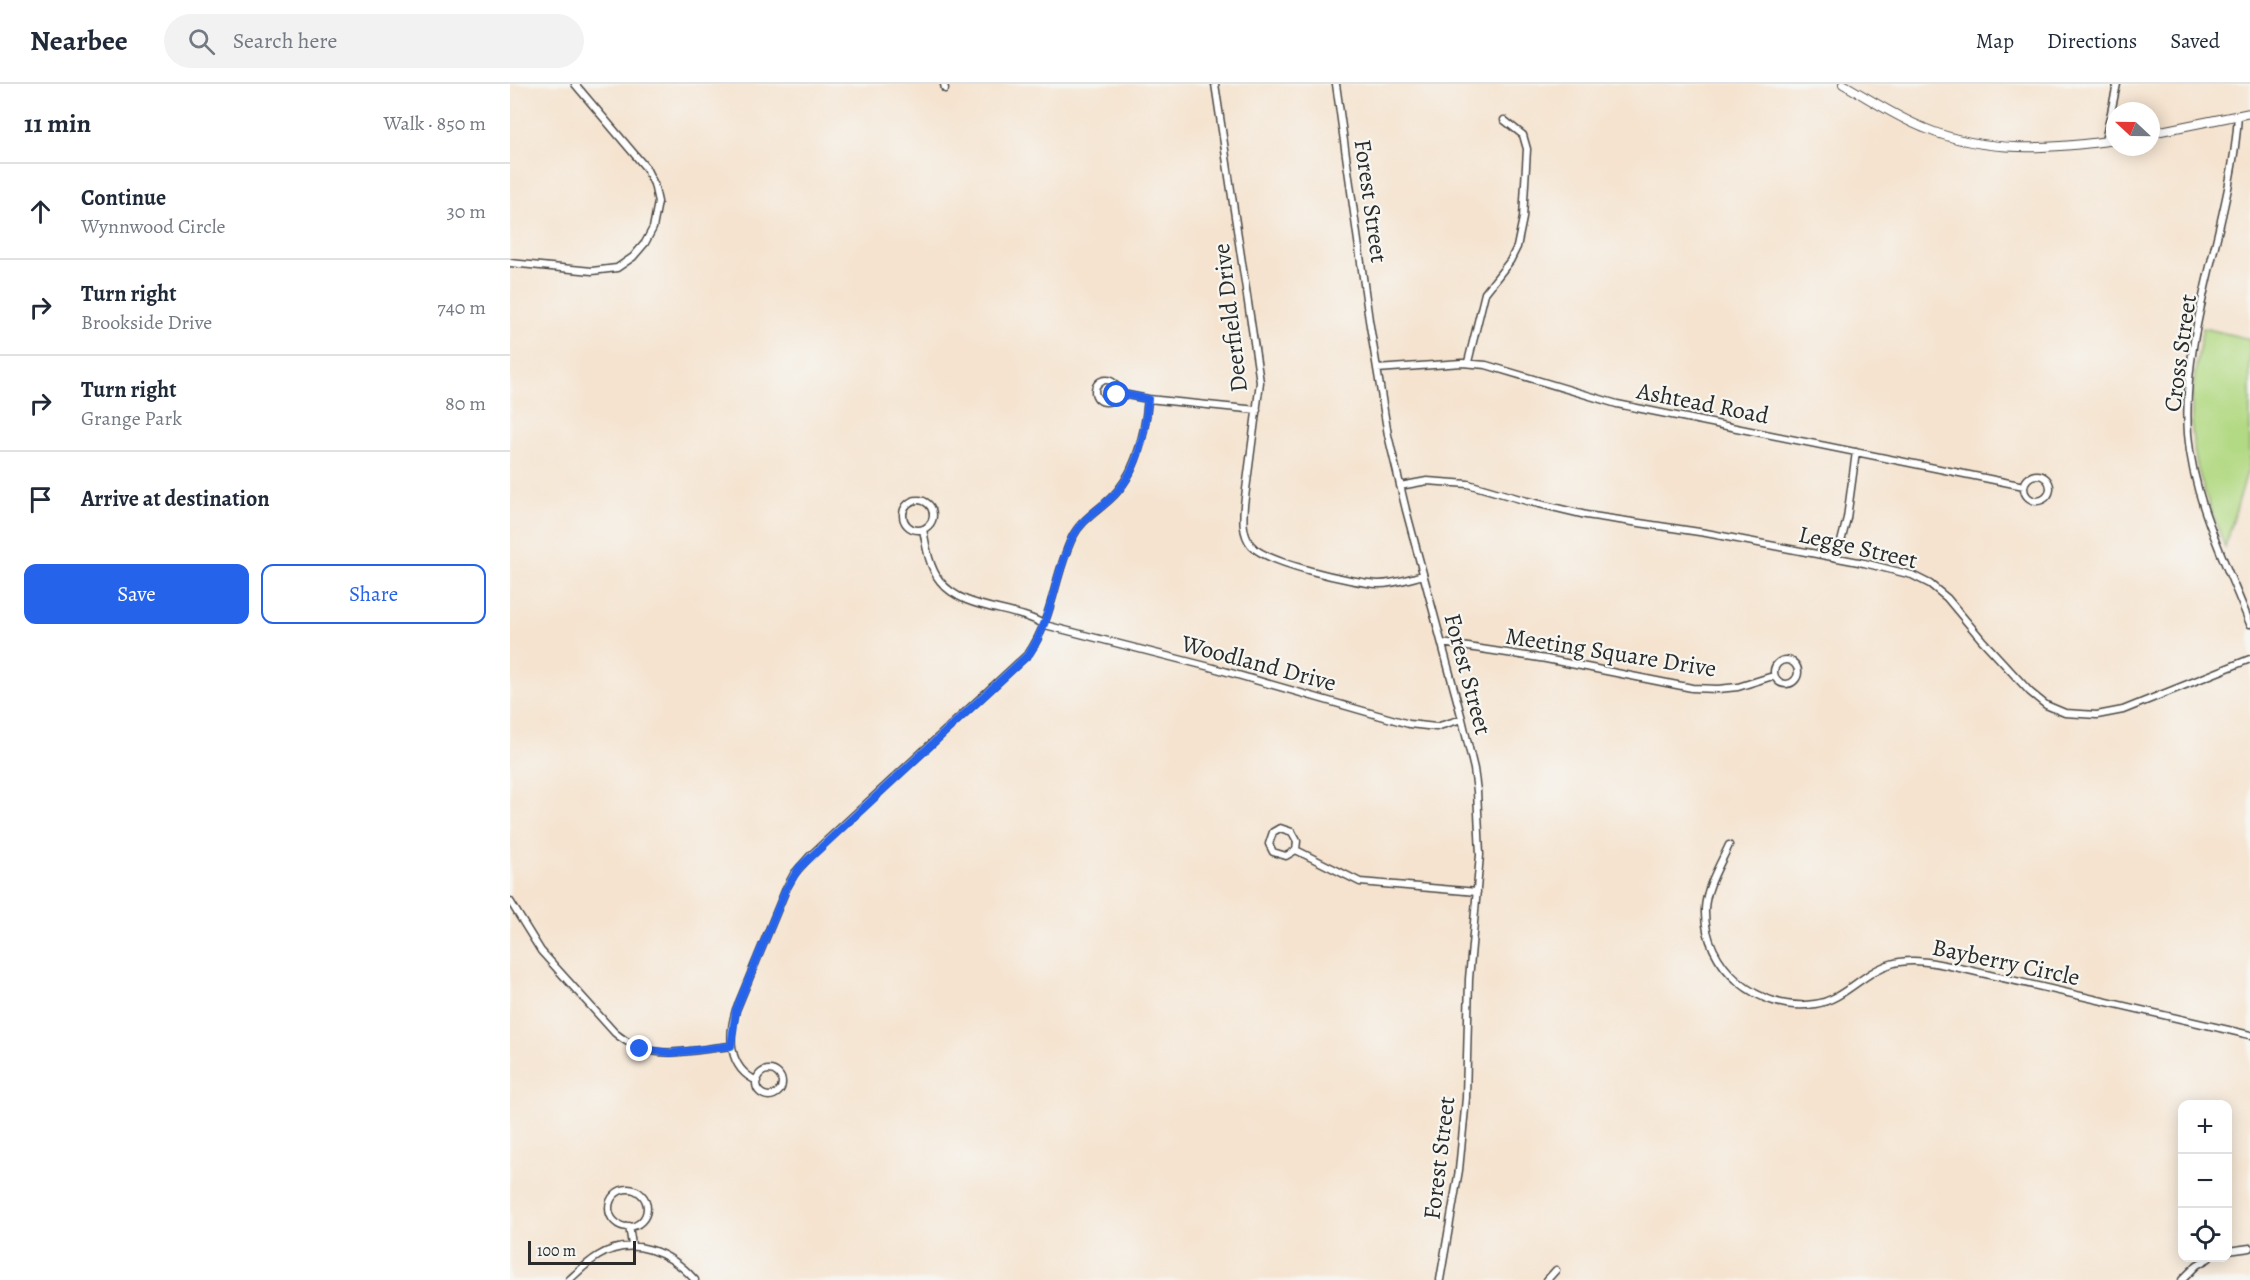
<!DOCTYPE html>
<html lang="en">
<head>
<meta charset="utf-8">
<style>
  :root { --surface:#fff; --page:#f2f2f3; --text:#1f2937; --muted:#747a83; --line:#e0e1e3; --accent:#2563eb }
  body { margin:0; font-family:Alegreya,serif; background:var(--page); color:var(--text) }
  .controls { position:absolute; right:18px; bottom:18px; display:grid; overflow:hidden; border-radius:12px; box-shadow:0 3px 15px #0003 }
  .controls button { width:54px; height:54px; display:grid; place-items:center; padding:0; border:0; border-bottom:2px solid var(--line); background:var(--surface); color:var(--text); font:30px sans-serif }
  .compass { position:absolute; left:1596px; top:18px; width:54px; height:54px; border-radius:50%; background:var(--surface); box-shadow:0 3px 15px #0003; rotate:292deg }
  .scale { position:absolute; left:18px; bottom:15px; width:108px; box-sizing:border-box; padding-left:6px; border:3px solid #2b2b2b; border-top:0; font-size:16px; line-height:21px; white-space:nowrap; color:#2b2b2b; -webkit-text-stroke:4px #f6f6f2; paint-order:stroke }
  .stop { position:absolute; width:18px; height:18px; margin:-14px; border:4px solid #2563eb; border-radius:50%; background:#fff }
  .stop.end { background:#2563eb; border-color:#fff; box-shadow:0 2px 6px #0008 }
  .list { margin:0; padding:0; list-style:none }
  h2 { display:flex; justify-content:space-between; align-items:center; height:78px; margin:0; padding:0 24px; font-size:26px }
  h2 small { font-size:20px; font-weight:400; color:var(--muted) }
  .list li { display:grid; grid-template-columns:39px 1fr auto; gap:18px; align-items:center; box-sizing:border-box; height:96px; padding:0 24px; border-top:2px solid var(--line) }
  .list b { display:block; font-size:22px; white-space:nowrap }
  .list p { margin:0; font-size:20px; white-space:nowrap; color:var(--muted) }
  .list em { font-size:20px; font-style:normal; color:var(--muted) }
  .actions { display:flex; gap:12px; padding:18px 24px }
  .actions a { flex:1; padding:14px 0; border:2px solid var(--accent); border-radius:12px; text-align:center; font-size:21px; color:var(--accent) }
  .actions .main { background:var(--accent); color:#fff }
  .icon { flex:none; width:33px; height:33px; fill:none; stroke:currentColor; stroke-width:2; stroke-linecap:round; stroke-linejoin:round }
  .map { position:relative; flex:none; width:1740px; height:1196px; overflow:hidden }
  header { display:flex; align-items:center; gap:36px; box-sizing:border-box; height:84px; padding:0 30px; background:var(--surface); border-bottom:2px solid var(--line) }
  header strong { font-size:28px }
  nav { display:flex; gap:33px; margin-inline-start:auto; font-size:21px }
  .search { width:420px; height:54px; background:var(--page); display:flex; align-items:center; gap:15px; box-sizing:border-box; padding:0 21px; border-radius:33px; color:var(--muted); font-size:22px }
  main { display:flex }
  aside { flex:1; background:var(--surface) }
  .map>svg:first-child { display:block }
  .green { fill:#b2d983; stroke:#6e8257; stroke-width:1.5 }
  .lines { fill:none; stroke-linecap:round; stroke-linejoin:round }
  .minor-casing { stroke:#494744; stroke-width:9 }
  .tertiary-casing { stroke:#494744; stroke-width:10 }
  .minor { stroke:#fff; stroke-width:6 }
  .tertiary { stroke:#fff; stroke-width:8 }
  .route { stroke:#2563eb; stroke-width:8 }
  .labels { text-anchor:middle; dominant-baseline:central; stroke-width:4.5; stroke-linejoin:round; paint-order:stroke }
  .street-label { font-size:24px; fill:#2b2b2b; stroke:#f6f6f2 }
</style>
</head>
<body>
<header>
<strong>Nearbee</strong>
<div class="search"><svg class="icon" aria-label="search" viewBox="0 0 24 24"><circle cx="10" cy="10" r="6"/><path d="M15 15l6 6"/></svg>Search here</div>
<nav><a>Map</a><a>Directions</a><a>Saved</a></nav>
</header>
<main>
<aside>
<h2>11 min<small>Walk · 850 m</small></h2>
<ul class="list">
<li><svg class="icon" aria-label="ahead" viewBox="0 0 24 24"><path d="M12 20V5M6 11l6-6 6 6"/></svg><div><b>Continue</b><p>Wynnwood Circle</p></div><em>30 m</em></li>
<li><svg class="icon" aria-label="right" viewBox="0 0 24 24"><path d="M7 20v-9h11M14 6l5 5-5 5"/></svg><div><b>Turn right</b><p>Brookside Drive</p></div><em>740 m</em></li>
<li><svg class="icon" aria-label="right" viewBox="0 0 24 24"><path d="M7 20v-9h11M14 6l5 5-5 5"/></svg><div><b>Turn right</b><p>Grange Park</p></div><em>80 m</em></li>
<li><svg class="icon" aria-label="arrive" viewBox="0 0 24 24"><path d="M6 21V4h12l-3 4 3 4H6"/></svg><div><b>Arrive at destination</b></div></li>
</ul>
<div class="actions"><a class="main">Save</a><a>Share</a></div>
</aside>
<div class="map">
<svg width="1740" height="1196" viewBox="0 0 1740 1196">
  <rect width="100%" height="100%" fill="#f6f6f2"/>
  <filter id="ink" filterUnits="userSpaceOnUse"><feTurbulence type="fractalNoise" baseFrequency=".0167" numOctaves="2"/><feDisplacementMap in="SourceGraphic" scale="12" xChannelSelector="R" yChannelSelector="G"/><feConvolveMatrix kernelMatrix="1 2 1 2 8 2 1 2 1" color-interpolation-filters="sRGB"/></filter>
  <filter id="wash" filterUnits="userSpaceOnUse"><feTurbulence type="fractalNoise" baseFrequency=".008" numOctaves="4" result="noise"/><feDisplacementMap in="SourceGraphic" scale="24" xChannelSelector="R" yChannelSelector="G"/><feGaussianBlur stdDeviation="1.35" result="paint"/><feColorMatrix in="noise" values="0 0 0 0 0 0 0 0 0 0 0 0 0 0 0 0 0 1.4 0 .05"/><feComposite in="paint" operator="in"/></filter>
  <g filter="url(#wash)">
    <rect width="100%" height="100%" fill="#f5e3cf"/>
    <path class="green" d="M1693,244L1740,255V378L1715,464C1706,437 1693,409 1687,381C1676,335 1684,289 1693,244Z"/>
  </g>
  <g filter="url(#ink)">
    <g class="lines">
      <g class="minor-casing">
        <path id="minor" d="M434,0L435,5
          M705,0L750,298L734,421C733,435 732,450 741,461C755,479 844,499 868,500C884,500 898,495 913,491
          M826,0L859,236L878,351L896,426L952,635L964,685L967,707L970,771L959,895L956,1014L949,1086L930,1196
          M1728,31C1722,138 1671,242 1678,350C1683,416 1716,479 1740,540
          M1595,57L1607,0
          M0,179L82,187L107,184L123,173L135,159L143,144L148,118L144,100L136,84L65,0
          M958,278L975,209L1000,177L1007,163L1013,134L1017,65L1013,51L994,36
          M867,285L952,279L976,281L1107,320L1514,402
          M585 307a11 11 0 1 1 22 0a11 11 0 1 1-22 0Z
          M607,309L638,315L747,326
          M1514 404a13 13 0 1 1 26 0a13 13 0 1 1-26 0Z
          M890,402L917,397L958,400L1017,417L1076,431L1196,449L1354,479L1402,491L1420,500L1437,514L1472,556L1520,608L1536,621L1555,629L1587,631L1613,626L1740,575
          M393 431a15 15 0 1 1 30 0a15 15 0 1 1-30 0Z
          M413,445C416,462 419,483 430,497C453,527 504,522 535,541L700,583L899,640L926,643L952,635
          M1327,474L1337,434L1346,368
          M932,559L1036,575L1182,604L1208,605L1228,603L1263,592
          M1264 588a12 12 0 1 1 24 0a12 12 0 1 1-24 0Z
          M1219,761C1210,781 1196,803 1195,825C1193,883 1249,929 1305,920C1334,916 1353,888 1381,880C1404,873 1431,880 1454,885L1740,951
          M786,766L776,772L763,768L759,760L763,748L770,744L782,748L787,757L786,766L850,798L967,808
          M0,817L31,867L105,949C142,980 177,966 221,962
          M246 999a13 13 0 1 1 26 0a13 13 0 1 1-26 0Z
          M247,997C218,984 218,952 226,926L276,805L284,790L300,772L519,569C543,534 544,492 562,454C570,437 586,428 600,415C627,390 635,350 638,315
          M99 1124a19 19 0 1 1 38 0a19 19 0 1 1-38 0Z
          M119,1142L122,1161
          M1718,1167L1740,1164
          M59,1196C68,1188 78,1178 88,1172C123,1151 160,1168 185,1196
          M1037,1196L1046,1186
          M1672,1196L1687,1181L1699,1174"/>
      </g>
      <g class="tertiary-casing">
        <path id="tertiary" d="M1333,0C1360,15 1386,33 1414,44C1476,70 1541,65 1605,56
          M1641,49L1740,29"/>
      </g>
      <use href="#minor" class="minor"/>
      <use href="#tertiary" class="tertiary"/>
    </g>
  </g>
  <g class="lines" filter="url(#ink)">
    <path class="route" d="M130,965L161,969L221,962L226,926L276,805L289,784L519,570C543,534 544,492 562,454C570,437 586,428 600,415C628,390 635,350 638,315L607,309V311"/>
  </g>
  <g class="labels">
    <g class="street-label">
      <text transform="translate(861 117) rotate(82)">Forest Street</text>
      <text transform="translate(720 234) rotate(-97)">Deerfield Drive</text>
      <text transform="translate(1670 269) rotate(-82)">Cross Street</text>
      <text transform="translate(1193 319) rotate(11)">Ashtead Road</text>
      <text transform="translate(1348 463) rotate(13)">Legge Street</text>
      <text transform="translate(1101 568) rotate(9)">Meeting Square Drive</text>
      <text transform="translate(749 579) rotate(15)">Woodland Drive</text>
      <text transform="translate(958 590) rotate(75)">Forest Street</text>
      <text transform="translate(1496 878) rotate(12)">Bayberry Circle</text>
      <text transform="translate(929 1074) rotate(-83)">Forest Street</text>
    </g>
  </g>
</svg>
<div class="controls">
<button>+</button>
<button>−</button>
<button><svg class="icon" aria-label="locate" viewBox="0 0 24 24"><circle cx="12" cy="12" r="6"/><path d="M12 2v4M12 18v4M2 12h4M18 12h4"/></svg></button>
</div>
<svg class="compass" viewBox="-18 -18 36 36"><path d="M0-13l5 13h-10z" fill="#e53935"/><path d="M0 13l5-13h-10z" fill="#747a83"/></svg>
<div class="scale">100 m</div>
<div class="stop" style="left:607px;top:311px"></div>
<div class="stop end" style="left:130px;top:965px"></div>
</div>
</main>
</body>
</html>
